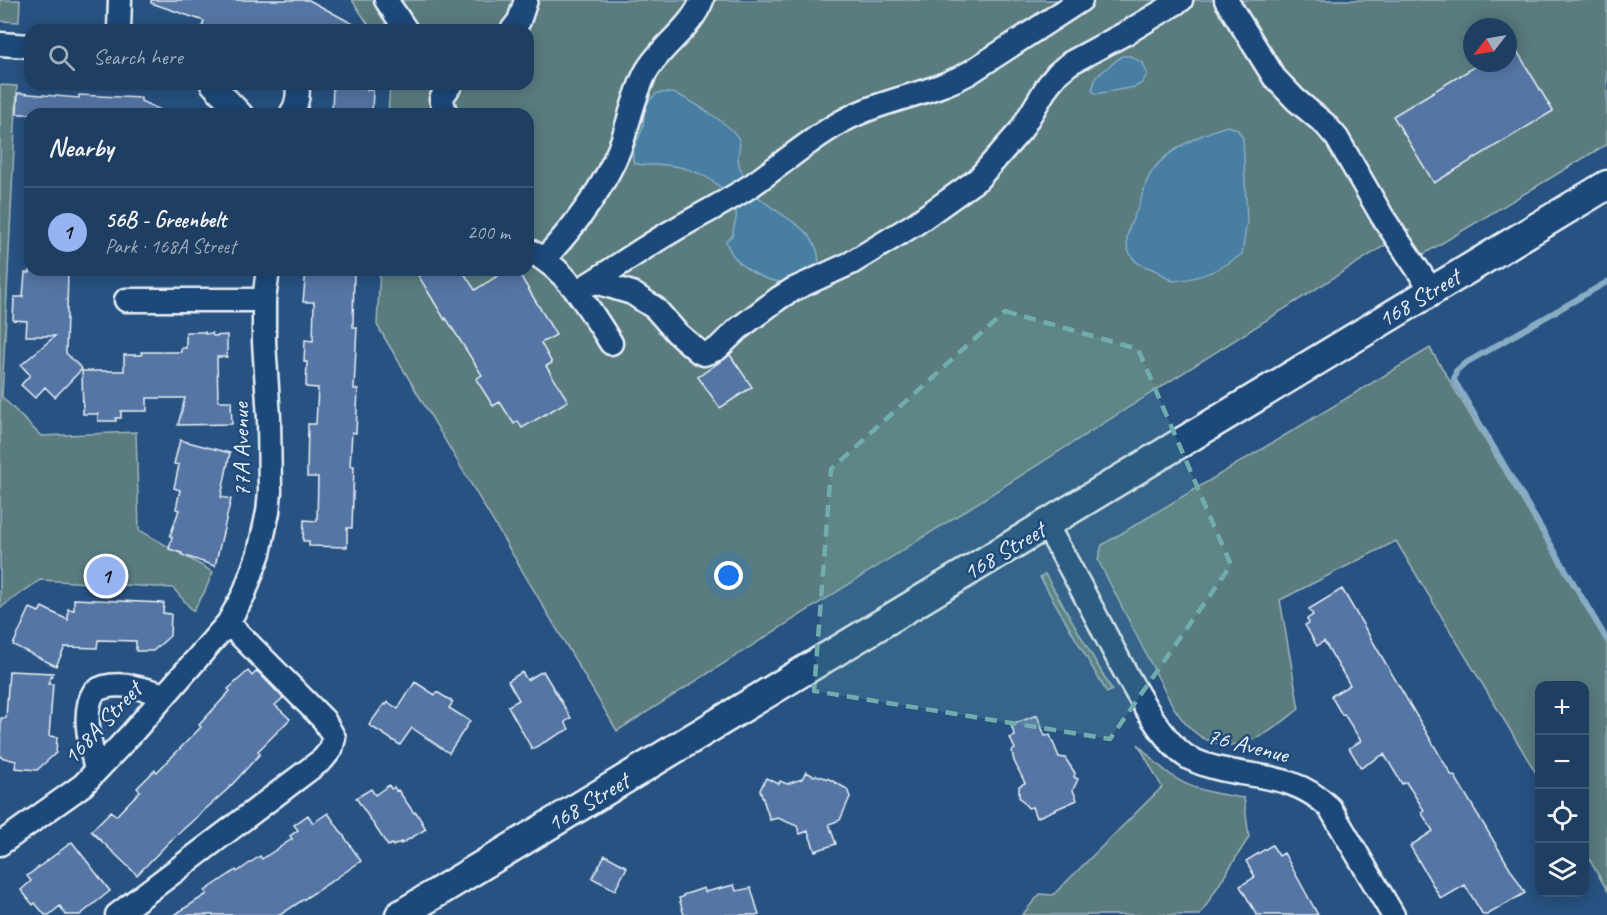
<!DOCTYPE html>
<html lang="en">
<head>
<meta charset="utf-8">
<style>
  :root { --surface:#1e3e62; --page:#2b496b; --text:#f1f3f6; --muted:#a1aebe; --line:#3c5777; --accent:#95b2f1 }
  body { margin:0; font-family:Caveat,sans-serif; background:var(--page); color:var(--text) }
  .controls { position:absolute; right:18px; bottom:18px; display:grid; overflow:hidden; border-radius:12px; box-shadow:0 3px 15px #0003 }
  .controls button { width:54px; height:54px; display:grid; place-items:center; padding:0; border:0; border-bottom:2px solid var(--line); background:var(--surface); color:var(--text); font:30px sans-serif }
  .compass { position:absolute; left:1463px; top:18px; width:54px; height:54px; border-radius:50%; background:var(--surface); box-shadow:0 3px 15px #0003; rotate:239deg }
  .you { position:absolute; left:729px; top:576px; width:21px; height:21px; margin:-15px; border:4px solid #fff; border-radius:50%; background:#1a73e8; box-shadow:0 0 0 9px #1a73e833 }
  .badge { display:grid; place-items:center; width:39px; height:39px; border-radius:50%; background:var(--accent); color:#111; font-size:20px; font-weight:700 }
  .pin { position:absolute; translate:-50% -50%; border:3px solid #fff; box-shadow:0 2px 6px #0006 }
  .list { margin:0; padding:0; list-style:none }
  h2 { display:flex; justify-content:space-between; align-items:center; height:78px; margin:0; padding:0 24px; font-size:26px }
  h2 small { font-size:20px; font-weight:400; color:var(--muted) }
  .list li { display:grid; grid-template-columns:39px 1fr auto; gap:18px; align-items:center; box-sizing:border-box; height:90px; padding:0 24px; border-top:2px solid var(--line) }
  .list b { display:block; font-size:22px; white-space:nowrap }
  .list p { margin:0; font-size:20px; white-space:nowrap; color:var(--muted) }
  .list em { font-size:20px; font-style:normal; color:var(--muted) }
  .icon { flex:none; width:33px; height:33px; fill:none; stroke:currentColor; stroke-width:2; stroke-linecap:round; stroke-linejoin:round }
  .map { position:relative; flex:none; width:1607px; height:915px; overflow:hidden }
  .search { position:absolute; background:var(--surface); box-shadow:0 3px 15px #0003; left:24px; top:24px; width:510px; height:66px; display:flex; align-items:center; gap:15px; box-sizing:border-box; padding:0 21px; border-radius:18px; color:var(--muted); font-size:22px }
  .panel { position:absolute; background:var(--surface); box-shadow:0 3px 15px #0003; left:24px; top:108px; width:510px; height:168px; border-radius:18px }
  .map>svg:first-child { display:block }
  .green { fill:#5a7b7f; stroke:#a1b6bc; stroke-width:1.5; fill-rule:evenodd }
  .water { fill:#467ea1; stroke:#87acc4; stroke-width:1.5 }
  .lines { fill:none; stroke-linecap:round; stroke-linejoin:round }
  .stream { stroke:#87acc4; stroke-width:6 }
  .building { fill:#5475a4; stroke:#e8f1f8; stroke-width:1.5 }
  .minor-casing { stroke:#e8f1f8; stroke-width:27 }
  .major-casing { stroke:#e8f1f8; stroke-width:33 }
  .minor { stroke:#1f4a7a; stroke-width:22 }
  .major { stroke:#1f4a7a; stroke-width:28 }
  .marked { fill:#71adac; fill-opacity:0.2; stroke:#71adac; stroke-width:4.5; stroke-dasharray:12 8; stroke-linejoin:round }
  .labels { text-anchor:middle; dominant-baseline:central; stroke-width:5; stroke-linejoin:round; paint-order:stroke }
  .street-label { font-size:24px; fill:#e8f1f8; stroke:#1f4a7a }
</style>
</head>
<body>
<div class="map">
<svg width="1607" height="915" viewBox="0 0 1607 915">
  <rect width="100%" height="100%" fill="#285282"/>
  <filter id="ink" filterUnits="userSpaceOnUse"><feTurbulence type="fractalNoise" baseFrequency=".0167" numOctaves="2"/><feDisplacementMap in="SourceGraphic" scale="12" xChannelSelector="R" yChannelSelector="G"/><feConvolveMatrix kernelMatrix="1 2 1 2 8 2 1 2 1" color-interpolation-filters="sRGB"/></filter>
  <g filter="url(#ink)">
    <path class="green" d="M0,0H20L19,22L0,21Z
      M352,0H1607V144L1419,257L1409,240V230L617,731L377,325L380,270H528V114H388L390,84H528V30H372ZM1472,27H1508V63H1472Z
      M0,85L17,86L2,397L41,436L136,432L139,530L213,572L204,593L193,611L173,588L40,580L0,608Z
      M1430,348L1607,643V890L1585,852L1584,686H1540L1539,778L1396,541L1280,600L1299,709C1280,724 1257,744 1231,745C1221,745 1205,741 1197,734C1175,718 1163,686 1150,662C1133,628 1115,594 1098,560L1102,545Z
      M1045,574L1112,690L1107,693L1040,577Z
      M1138,744C1174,785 1191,790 1244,798L1249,837L1200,915H1022L1040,894L1053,895L1162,787Z"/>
    <path class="water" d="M1122,56H1130L1143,63L1147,74L1142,83L1135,87L1096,94L1092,90L1096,77Z
      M658,93C663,93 667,92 672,93C685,96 735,127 739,140C741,145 738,152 738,158C739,169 746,182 753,191C775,219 826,225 818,272C811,274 803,279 795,281C770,287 733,267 726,241L733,235C732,227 738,220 736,212C728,183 694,167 666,165C656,164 644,167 634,163C629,150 640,139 643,126C644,120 643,113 646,107C648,101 653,96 658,93Z
      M1227,126L1237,129L1243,138L1247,221L1242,254C1221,270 1199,279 1173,281C1168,278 1162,274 1157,271C1148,266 1139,267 1133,258C1121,243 1129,226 1137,210C1142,199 1143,187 1150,175C1163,151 1201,134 1227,126Z"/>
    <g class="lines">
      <path class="stream" d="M1607,282L1464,364L1456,371L1454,380L1607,640"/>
    </g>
    <path class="building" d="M151,0H309L364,30H201L204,21L151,3Z
      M1508,36L1553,111L1434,183L1393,116L1481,63H1508Z
      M333,84H368L367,90H373L372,114H332Z
      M18,93L79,98V95L141,98V101L169,114H17Z
      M30,270H68L66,353L82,369L55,397L45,387L35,398L21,385L30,375L21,365L55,336H26L27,321L13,320L14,297H23L25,273H30Z
      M306,270H354L353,327H357L354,389H358L356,433L352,432L350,466H354L352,528H347V547L309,546V541H303L304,520L317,521L318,477H307L308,424H316L318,388L306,387L307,362H304L305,340L313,341L314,302H303Z
      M415,270H462L475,290L507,270H517L556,335L541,343L552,363L546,366L568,401L522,428L518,421L514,424L500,402L493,406L476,379L482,375L446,318L445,320Z
      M186,332H205V334L212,333L213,336L227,335V357H217L218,401H231L232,424L178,425L185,398H147V411H121V418H116V421H98V414H83L82,371H124V355H142L141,352H181V348H186Z
      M730,355L752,387L720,408L698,377Z
      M180,440L230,453L221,497L231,499L215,566L182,555V553L169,549L172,537L170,536L179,510L176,509L180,490L174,488L179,465L174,464Z
      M1342,589L1452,776L1454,775L1525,893L1487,915H1483L1465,885L1441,899L1410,846L1433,831L1421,812L1424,810L1406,782L1402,784L1384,754L1361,768L1349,748L1361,741L1344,714L1342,715L1331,696L1350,685L1324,641L1317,646L1305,625L1309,623L1307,619L1313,615L1309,609Z
      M74,599L164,603L163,613L171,614L170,636L153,651H136V641L98,640L97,648L65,647L56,666L13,645L30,608L39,612L42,607L68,620V609L74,610Z
      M9,671L53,673L48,684H53L49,736L57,737L56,753L37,770L15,768L16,761L0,757L1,718H6Z
      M248,671L252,676L257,671L283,698L275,705L290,719L258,751L260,754L229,788L168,843L137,875L91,831L111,811L116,816L140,791L137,788L155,770L157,772L201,727L199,725L230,691L228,689Z
      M543,671L571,718L565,722L569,729L532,749L508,706L519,700L508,681L522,672L527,680Z
      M415,682L435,695L437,692L453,702L449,708L470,721L449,753L412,728L400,745L369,725L384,704L386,705L388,702L398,709Z
      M1037,715L1045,736L1050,735L1059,757L1065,758L1075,773L1074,777L1078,779L1073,790L1077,800L1036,818L1032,807L1028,808L1019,797V786L1025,783L1014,761L1012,751L1015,749L1010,738L1015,736L1011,725Z
      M806,772L814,776L816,775L829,779L847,789L850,797L840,820L829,824L836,844L815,851L808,831L800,834L797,826L778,818L770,820L760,790L766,778L779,784L780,781L787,784L802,779Z
      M389,785L391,789L394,787L396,791L398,790L414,813L416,812L426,829L401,844V842L393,846L392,844L388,846L356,798L371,789L375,795Z
      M328,813L361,861L335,879L280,915H174L207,894L205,891L236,870L237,872L260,856L262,859L292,839L290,836L298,830L294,825L308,815L313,823Z
      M72,842L110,891L80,915H66L60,906L49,915H45L35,903L33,905L21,890L31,881L27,876Z
      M1272,845L1279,856L1284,853L1318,915H1257L1240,886L1255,877L1246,861Z
      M605,855L627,867L615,890L592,878Z
      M734,885L736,891L751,888L759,915H684L679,898L683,897V895L704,888L705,892Z"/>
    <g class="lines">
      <g class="minor-casing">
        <path id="minor" d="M386,0L406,30
          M1226,0L1274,77L1296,100L1325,124L1337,138L1382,216L1432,291
          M119,30L120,0
          M512,30L519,21L526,0
          M0,44L30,46
          M212,84L241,114
          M291,114C297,105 299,95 297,84
          M446,114L441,99L451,84
          M528,250C567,269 589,308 611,343
          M544,259C574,227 602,191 619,150C629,124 633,97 646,72C661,45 691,29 702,0
          M587,285L596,282L632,293L655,308L677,333L699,352L704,354L717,349L738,329L779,298L792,290L851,263L915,224L978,179L1021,130L1048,85L1058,73L1070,63L1126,33L1181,0
          M584,287C612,270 640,250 669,233C696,217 725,203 752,185C782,164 809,140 841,122C882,99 929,95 969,73L1081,0
          M126,300H264
          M1046,525C1061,551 1076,578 1090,605C1110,641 1156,743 1191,759C1239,782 1287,766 1330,808L1393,915
          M96,770C91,748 81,712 94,692C113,678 144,689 165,695
          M0,844L83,785L132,733L228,623L244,594L259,553L268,512L270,492L269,418L264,342V300L268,270
          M117,915L323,759L331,749L334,738L324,720L228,623"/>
      </g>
      <g class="major-casing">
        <path id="major" d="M400,915L1607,185"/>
      </g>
      <use href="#minor" class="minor"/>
      <use href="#major" class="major"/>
    </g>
  </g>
  <path class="marked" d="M1005,311L1138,349L1231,565L1110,739L814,691L831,469Z"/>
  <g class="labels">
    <g class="street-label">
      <text transform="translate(1419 298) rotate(-31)">168 Street</text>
      <text transform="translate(241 450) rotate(-91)">77A Avenue</text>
      <text transform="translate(1004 551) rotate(-31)">168 Street</text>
      <text transform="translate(102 723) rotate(-47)">168A Street</text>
      <text transform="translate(1248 745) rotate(14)">76 Avenue</text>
      <text transform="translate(588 802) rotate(-31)">168 Street</text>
    </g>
  </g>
</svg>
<div class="controls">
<button>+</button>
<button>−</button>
<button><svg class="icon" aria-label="locate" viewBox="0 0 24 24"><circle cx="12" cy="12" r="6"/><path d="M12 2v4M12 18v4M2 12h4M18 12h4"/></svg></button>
<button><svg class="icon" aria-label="layers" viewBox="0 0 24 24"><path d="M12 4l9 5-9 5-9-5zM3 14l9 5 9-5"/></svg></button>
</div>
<svg class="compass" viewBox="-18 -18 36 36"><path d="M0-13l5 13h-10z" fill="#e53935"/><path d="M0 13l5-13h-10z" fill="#a1aebe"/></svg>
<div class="you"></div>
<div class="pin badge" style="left:106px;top:576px">1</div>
<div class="search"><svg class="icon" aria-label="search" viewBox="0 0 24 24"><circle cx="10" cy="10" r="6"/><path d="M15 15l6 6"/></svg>Search here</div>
<section class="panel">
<h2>Nearby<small></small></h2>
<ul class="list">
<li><span class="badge">1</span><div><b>56B - Greenbelt</b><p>Park · 168A Street</p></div><em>200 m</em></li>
</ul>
</section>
</div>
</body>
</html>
